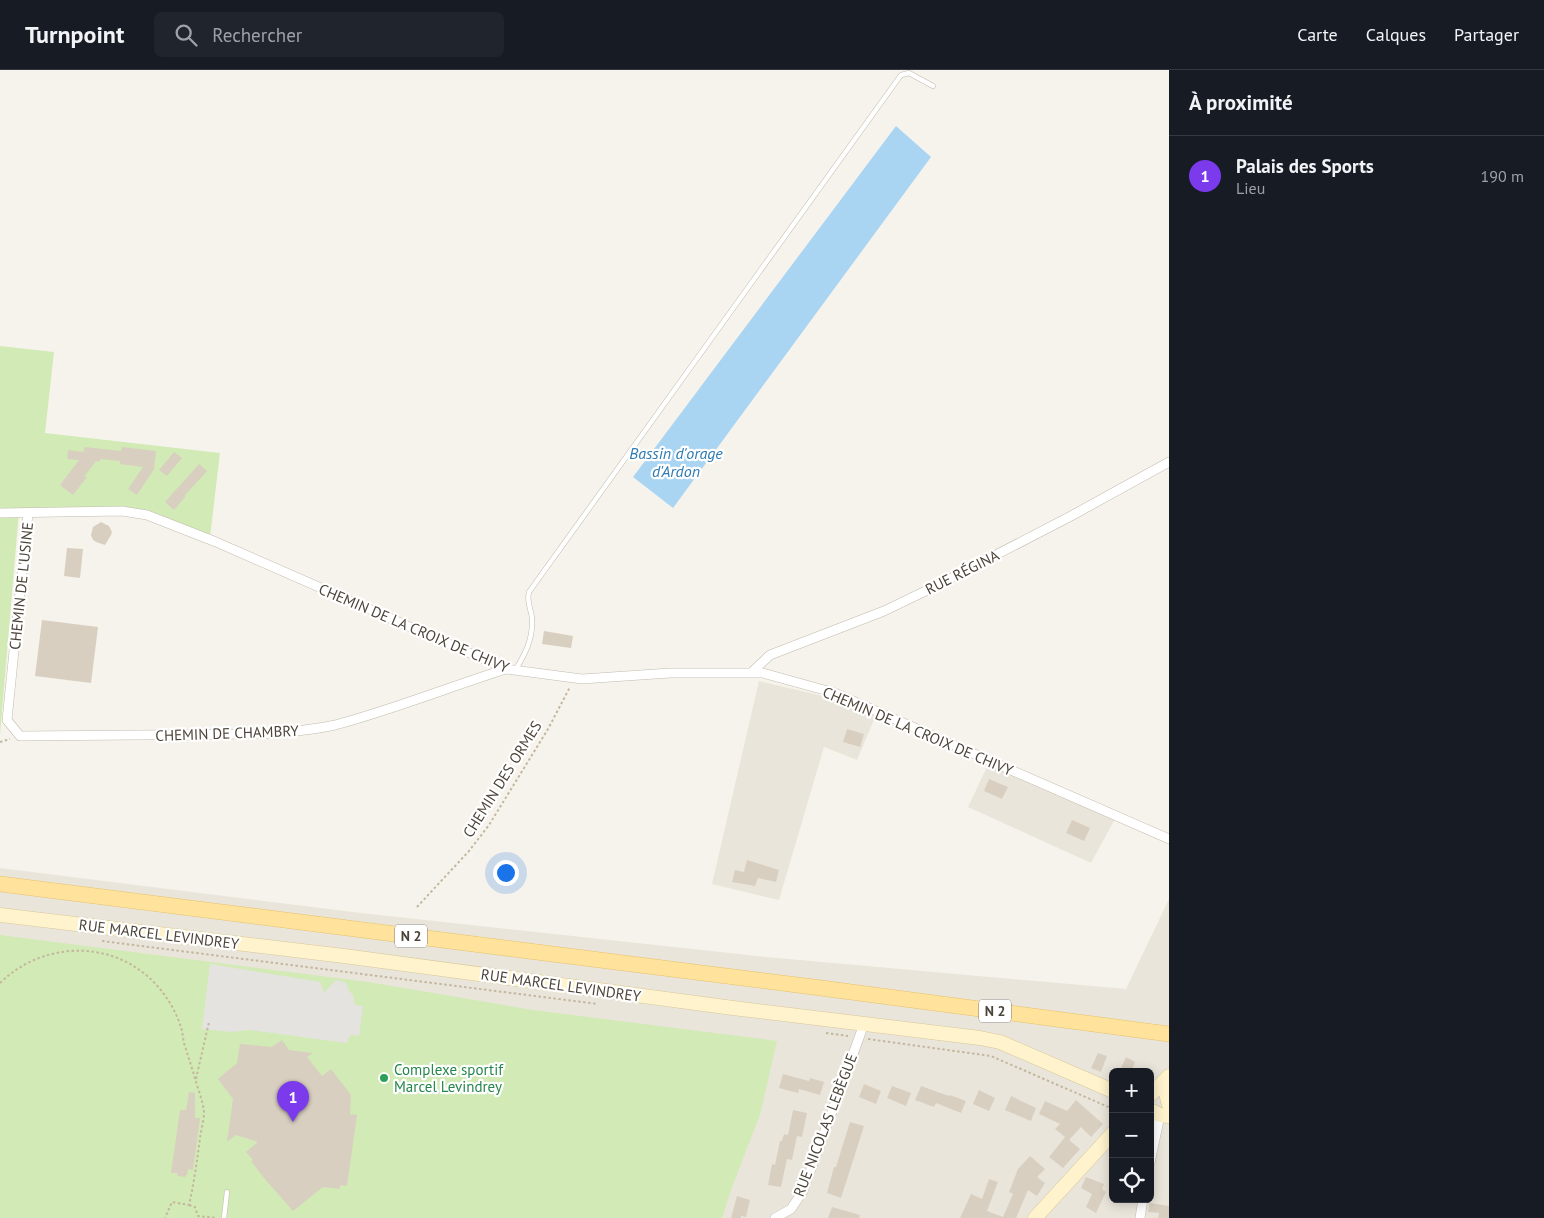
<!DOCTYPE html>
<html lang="fr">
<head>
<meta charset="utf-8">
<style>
  :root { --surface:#171b24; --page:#20242c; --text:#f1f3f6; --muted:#9ea1a6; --line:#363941; --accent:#7c3aed }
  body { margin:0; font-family:"PT Sans",sans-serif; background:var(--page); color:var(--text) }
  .controls { position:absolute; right:15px; bottom:15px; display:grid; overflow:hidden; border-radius:8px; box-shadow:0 2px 12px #0003 }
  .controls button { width:45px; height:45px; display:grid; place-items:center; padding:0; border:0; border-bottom:1px solid var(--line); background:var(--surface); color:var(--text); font:25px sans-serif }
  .you { position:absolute; left:505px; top:802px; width:18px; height:18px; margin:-12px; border:4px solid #fff; border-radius:50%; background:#1a73e8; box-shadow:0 0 0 8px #1a73e833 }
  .badge { display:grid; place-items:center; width:32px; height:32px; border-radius:50%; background:var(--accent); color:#fff; font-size:16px; font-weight:700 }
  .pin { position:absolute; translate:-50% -41px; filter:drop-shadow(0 1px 2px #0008) }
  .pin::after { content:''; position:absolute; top:26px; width:18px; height:15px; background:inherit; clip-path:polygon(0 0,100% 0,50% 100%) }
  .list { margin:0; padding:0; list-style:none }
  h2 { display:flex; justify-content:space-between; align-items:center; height:65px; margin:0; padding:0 20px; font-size:21px }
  h2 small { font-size:16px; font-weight:400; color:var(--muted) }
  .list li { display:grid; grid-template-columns:32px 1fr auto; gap:15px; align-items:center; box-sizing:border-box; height:80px; padding:0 20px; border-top:1px solid var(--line) }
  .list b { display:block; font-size:19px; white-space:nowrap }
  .list p { margin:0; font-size:16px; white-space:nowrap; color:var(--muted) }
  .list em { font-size:16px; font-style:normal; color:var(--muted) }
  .icon { flex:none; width:28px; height:28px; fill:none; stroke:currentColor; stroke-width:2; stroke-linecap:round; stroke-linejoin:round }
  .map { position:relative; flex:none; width:1169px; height:1148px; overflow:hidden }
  header { display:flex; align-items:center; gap:30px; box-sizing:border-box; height:70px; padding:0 25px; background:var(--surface); border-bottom:1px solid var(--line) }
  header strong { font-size:24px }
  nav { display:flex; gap:28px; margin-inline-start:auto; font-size:18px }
  .search { width:350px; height:45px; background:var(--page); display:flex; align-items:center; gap:12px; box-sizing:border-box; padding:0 18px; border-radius:8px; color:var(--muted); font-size:19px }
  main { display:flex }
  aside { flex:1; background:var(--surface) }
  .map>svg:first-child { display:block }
  .residential { fill:#eae5da; fill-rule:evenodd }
  .green { fill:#d2eab5 }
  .parking { fill:#e5e3e0 }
  .water { fill:#a9d4f2 }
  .building { fill:#d8cfc1 }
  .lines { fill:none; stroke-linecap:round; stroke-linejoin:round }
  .lane-casing { stroke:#c2bbae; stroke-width:5.5 }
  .street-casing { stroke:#c2bbae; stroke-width:10 }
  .secondary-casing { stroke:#d6c79b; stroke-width:15 }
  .primary-casing { stroke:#e6c16a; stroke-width:16 }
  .path { stroke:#c4b79f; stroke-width:2; stroke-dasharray:2.5 2.5; stroke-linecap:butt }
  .lane { stroke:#fff; stroke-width:4.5 }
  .street { stroke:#fff; stroke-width:9 }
  .secondary { stroke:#fff3cd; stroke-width:14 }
  .primary { stroke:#ffe39c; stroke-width:15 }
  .leisure-dot { fill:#2e9e5b; stroke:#fff; stroke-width:2 }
  .labels { text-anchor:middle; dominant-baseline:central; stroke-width:4.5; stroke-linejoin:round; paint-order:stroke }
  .shield { fill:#fff; stroke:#817c74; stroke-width:1 }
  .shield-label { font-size:14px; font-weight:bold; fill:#4b4439 }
  .street-label { font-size:15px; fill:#4b4439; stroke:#fff }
  .leisure-label { font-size:15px; fill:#27864d; stroke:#fff; text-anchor:start }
  .water-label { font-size:16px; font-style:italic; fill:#2e7ab2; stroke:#fff }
</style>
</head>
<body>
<header>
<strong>Turnpoint</strong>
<div class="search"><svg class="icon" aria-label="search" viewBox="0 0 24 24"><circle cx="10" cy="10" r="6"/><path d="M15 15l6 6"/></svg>Rechercher</div>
<nav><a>Carte</a><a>Calques</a><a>Partager</a></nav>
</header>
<main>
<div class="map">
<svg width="1169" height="1148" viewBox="0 0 1169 1148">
  <rect width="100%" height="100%" fill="#f6f3ec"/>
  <path class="residential" d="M759,611L831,628L876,645L857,690L824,677L779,830L712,814Z
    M988,695L1115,749L1091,793L968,737Z
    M0,798L361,843L766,887L1126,919L1169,829V1148H0ZM1113,1002H1150V1129H1113Z"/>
  <path class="green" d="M0,276L54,282L45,363L220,383L210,467L139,439L19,441L0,665Z
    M0,865L368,912L533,940L777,971L760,1045L732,1117L722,1148H0Z"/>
  <path class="parking" d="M210,894L320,912L324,923L336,910L345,912L349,921L353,925L355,935L363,936L359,966L350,965L347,973L250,960L231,962L202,959Z"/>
  <path class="water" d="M896,56L931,87L673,438L633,407Z"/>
  <path class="building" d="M84,377L121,381L122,377L156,381L154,399L137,425L128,419L143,397L120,394V391L100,389V392L96,391L84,407H87L73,425L60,415L79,390L67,389L68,380L84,382Z
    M174,382L182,388L167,406L159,400Z
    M199,394L207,401L185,425V427L174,440L165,432Z
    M101,452L109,456L112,462L111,465L105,475L96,472L93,470L91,465L93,457Z
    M67,478L83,479L80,508L64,506Z
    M42,550L98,557L91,613L35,606Z
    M544,561L573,566L571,578L542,574Z
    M847,659L864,664L860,677L843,672Z
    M989,709L1008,717L1002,729L984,721Z
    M1072,750L1090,758L1084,771L1066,763Z
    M747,790L779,800L776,812L758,808L755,816L732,812L735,800L744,802Z
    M282,970L289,980L313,983L307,987L322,1006L331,999L351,1025L350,1044L357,1045L347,1116L340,1115V1119L323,1117L293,1141L264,1108L251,1091L253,1090L246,1082L258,1072L236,1065L227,1072L233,1029L218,1009L237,993L240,974L272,977Z
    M1098,983L1107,986L1101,1002L1091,998Z
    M1126,987L1135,992L1131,1002H1119Z
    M783,1004L809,1011L810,1008L824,1012L820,1025L799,1019L798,1023L779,1018Z
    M864,1014L881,1021L876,1034L859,1027Z
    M892,1016L911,1023L906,1036L887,1028Z
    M921,1016L949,1026L950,1025L966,1031L961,1043L936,1033L934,1037L915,1030Z
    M979,1020L995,1028L989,1041L973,1034Z
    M189,1022L195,1023V1048H200L193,1100L188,1099L187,1105H186L185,1107L177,1106L178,1103H171L180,1040H186Z
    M1011,1026L1036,1038L1031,1051L1005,1040Z
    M1076,1030L1103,1054L1091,1067L1081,1057L1069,1070L1080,1079L1063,1098L1049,1087L1065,1067L1055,1059L1060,1054L1039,1044L1045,1031L1067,1041Z
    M793,1040L807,1043L802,1067L797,1066L792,1090L787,1089L781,1117L768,1115L772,1094L775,1095L780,1071H782L784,1064L788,1065Z
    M850,1052L864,1056L841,1128L827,1123L834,1097H836Z
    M1030,1086L1045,1099L1037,1107L1045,1113L1037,1126L1028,1120L1016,1148H960L971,1124L982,1129L989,1109L998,1112L987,1141L1003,1147L1013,1124L1009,1122L1018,1099Z
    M1086,1107L1104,1114L1102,1119L1106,1122L1096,1143L1086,1137L1092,1124L1081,1118Z
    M737,1126L750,1130L746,1147L741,1146V1148H731Z
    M1150,1133L1169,1136V1148H1158L1159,1143L1148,1142Z
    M832,1137L860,1145L859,1148H828Z"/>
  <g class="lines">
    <g class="lane-casing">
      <path id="lane" d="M516,599C525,584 533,569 532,550C532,540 526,533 529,522L901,5L909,3L933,16
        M224,1148L227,1122"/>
    </g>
    <g class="street-casing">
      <path id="street" d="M0,443L122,441L147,445L216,472L506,599L582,609L670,603H763L835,623L1169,769
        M28,443L7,650L20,666L266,664C289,662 312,660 335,655C392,640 449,617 506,599
        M752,602L770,585L884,541L936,516L1071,446L1169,392
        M1150,1093L1160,1045
        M775,1148L791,1139L803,1121L864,954
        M1140,1148L1143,1129"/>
    </g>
    <g class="secondary-casing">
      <path id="secondary" d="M0,845L344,886L733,938L980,968L1000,972L1113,1021
        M1163,1012L1169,1035
        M1150,1025L1169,1006
        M1150,1040L1160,1045L1169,1046
        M1035,1148L1113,1063"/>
    </g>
    <g class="primary-casing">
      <path id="primary" d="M0,814L821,918L1169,964"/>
    </g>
    <path class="path" d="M0,672L10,669
      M417,837L469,781L489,755L548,659L570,617
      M102,871L598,934
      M0,913C48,866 127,870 166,927C173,937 179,949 182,961C183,966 183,971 185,976C188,986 191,995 194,1005C197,1017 203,1030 204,1042C204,1050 201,1060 200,1068C197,1091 194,1113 189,1135L172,1132L165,1148
      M826,963L848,966
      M868,969L991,986L1113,1039
      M196,1009L209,952
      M189,1135L195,1137L198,1146L217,1148"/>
    <use href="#lane" class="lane"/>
    <use href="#street" class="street"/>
    <use href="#secondary" class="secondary"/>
    <use href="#primary" class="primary"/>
  </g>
  <circle class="leisure-dot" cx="384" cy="1008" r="5"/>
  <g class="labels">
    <g class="shield">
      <rect x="395" y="854.5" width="32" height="23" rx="4"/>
      <rect x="979" y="929.5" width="32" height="23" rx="4"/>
    </g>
    <g class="shield-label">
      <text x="411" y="866">N 2</text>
      <text x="995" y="941">N 2</text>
    </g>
    <g class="street-label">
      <text transform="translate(962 502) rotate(-27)">RUE RÉGINA</text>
      <text transform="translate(21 516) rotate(-84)">CHEMIN DE L'USINE</text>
      <text transform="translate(414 558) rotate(23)">CHEMIN DE LA CROIX DE CHIVY</text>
      <text transform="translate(918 661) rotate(23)">CHEMIN DE LA CROIX DE CHIVY</text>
      <text transform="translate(227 663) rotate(-2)">CHEMIN DE CHAMBRY</text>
      <text transform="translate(502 709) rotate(-58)">CHEMIN DES ORMES</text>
      <text transform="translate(159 864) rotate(7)">RUE MARCEL LEVINDREY</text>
      <text transform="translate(561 915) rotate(8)">RUE MARCEL LEVINDREY</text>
      <text transform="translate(825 1055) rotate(-69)">RUE NICOLAS LEBÈGUE</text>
    </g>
    <g class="leisure-label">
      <text x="394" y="999">Complexe sportif<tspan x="394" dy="17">Marcel Levindrey</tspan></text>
    </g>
    <g class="water-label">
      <text x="676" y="383">Bassin d'orage<tspan x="676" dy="18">d'Ardon</tspan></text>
    </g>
  </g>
</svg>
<div class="controls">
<button>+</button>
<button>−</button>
<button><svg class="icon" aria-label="locate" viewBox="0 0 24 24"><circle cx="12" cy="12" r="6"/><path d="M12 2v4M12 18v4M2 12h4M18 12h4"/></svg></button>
</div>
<div class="you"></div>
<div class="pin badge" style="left:293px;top:1052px">1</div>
</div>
<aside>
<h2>À proximité<small></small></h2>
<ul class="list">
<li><span class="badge">1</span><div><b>Palais des Sports</b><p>Lieu</p></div><em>190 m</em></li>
</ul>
</aside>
</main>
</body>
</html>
